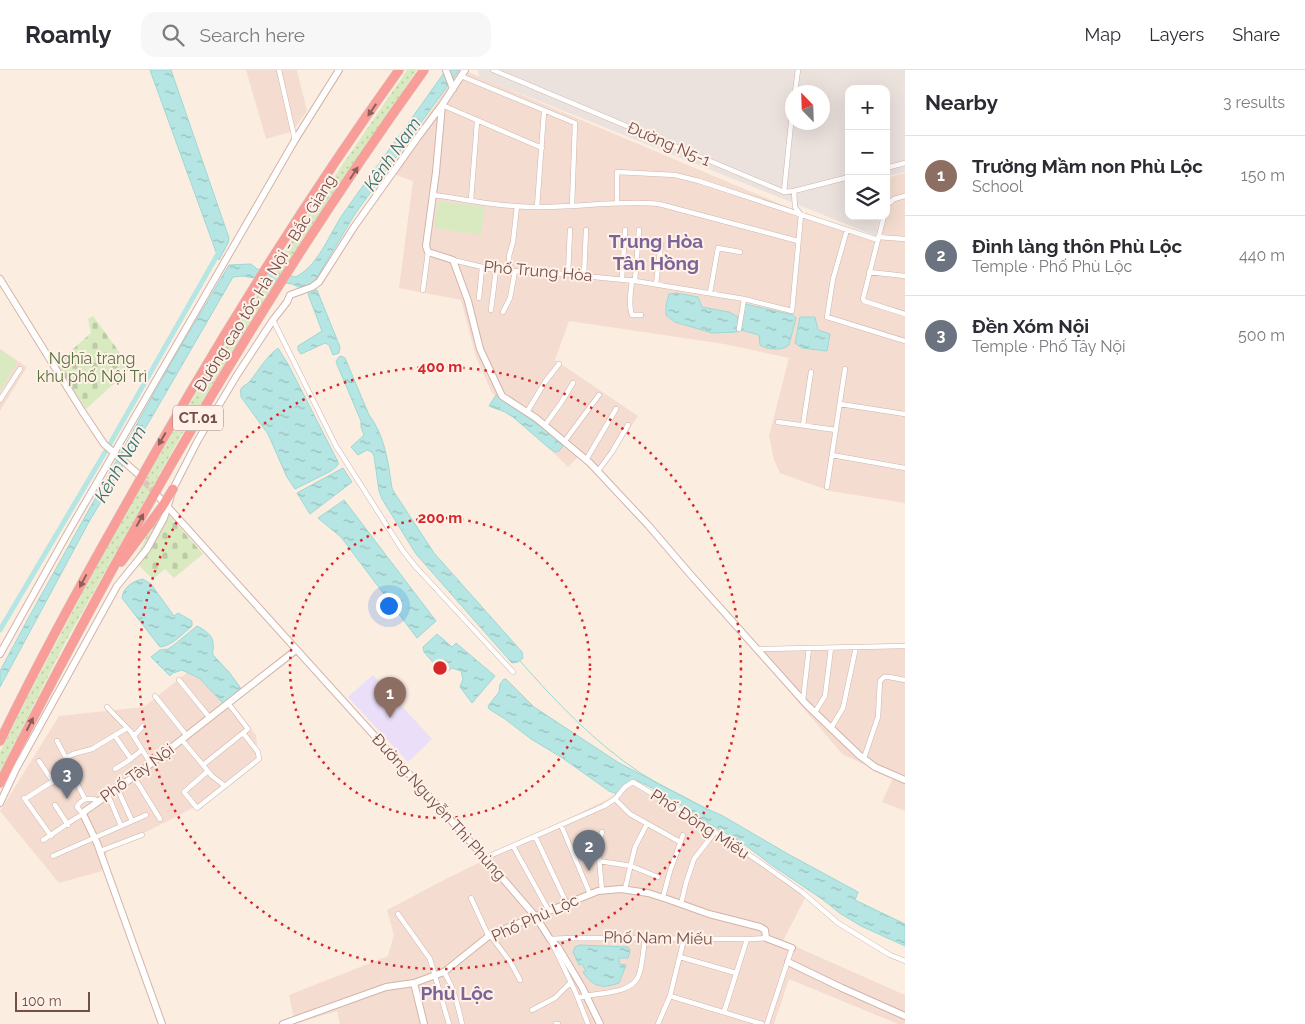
<!DOCTYPE html>
<html lang="en">
<head>
<meta charset="utf-8">
<style>
  :root { --surface:#fff; --page:#f7f7f7; --text:#2b2b33; --muted:#7c7c81; --line:#e1e1e2; --accent:#e84945 }
  body { margin:0; font-family:Raleway,sans-serif; background:var(--page); color:var(--text) }
  .controls { position:absolute; right:15px; top:15px; display:grid; overflow:hidden; border-radius:10px; box-shadow:0 5px 20px #0002 }
  .controls button { width:45px; height:45px; display:grid; place-items:center; padding:0; border:0; border-bottom:1px solid var(--line); background:var(--surface); color:var(--text); font:25px sans-serif }
  .compass { position:absolute; left:785px; top:15px; width:45px; height:45px; border-radius:50%; background:var(--surface); box-shadow:0 5px 20px #0002; rotate:337deg }
  .scale { position:absolute; left:15px; bottom:12px; width:75px; box-sizing:border-box; padding-left:5px; border:2px solid #744f48; border-top:0; font-size:14px; line-height:18px; white-space:nowrap; color:#744f48; -webkit-text-stroke:4px #fff1e8; paint-order:stroke }
  .you { position:absolute; left:388px; top:535px; width:18px; height:18px; margin:-12px; border:4px solid #fff; border-radius:50%; background:#1a73e8; box-shadow:0 0 0 8px #1a73e833 }
  .badge { display:grid; place-items:center; width:32px; height:32px; border-radius:50%; background:var(--accent); color:#fff; font-size:16px; font-weight:700 }
  .pin { position:absolute; translate:-50% -41px; filter:drop-shadow(0 1px 2px #0008) }
  .pin::after { content:''; position:absolute; top:26px; width:18px; height:15px; background:inherit; clip-path:polygon(0 0,100% 0,50% 100%) }
  .list { margin:0; padding:0; list-style:none }
  h2 { display:flex; justify-content:space-between; align-items:center; height:65px; margin:0; padding:0 20px; font-size:21px }
  h2 small { font-size:16px; font-weight:400; color:var(--muted) }
  .list li { display:grid; grid-template-columns:32px 1fr auto; gap:15px; align-items:center; box-sizing:border-box; height:80px; padding:0 20px; border-top:1px solid var(--line) }
  .list b { display:block; font-size:19px; white-space:nowrap }
  .list p { margin:0; font-size:16px; white-space:nowrap; color:var(--muted) }
  .list em { font-size:16px; font-style:normal; color:var(--muted) }
  .icon { flex:none; width:28px; height:28px; fill:none; stroke:currentColor; stroke-width:2; stroke-linecap:round; stroke-linejoin:round }
  .map { position:relative; flex:none; width:905px; height:954px; overflow:hidden }
  header { display:flex; align-items:center; gap:30px; box-sizing:border-box; height:70px; padding:0 25px; background:var(--surface); border-bottom:1px solid var(--line) }
  header strong { font-size:24px }
  nav { display:flex; gap:28px; margin-inline-start:auto; font-size:18px }
  .search { width:350px; height:45px; background:var(--page); display:flex; align-items:center; gap:12px; box-sizing:border-box; padding:0 18px; border-radius:15px; color:var(--muted); font-size:19px }
  main { display:flex }
  aside { flex:1; background:var(--surface) }
  .map>svg:first-child { display:block }
  .residential { fill:#f4ddd0 }
  .industrial { fill:#ebe1dd; fill-rule:evenodd }
  .education { fill:#eadef8 }
  .green { fill:url(#green-dots) }
  .cemetery { fill:url(#cemetery-stones) }
  .pitch { fill:#d9eac0 }
  .water { fill:url(#water-ripples); stroke:#9cd8d5 }
  .lines { fill:none; stroke-linecap:round; stroke-linejoin:round }
  .stream { stroke:#9cd8d5; stroke-width:1 }
  .canal { stroke:#b6e6e3; stroke-width:5 }
  .secondary-tunnel { stroke:#dac6bb; stroke-width:6; stroke-dasharray:6 3; stroke-linecap:butt }
  .street-casing { stroke:#d0b4ab; stroke-width:5.5 }
  .secondary-casing { stroke:#d3b3a8; stroke-width:8 }
  .highway-casing { stroke:#d8cecc; stroke-width:10 }
  .street { stroke:#fff; stroke-width:4.5 }
  .secondary { stroke:#fff; stroke-width:6 }
  .highway { stroke:#f89d97; stroke-width:9 }
  .oneway { fill:#8e5f58 }
  .ring { fill:none; stroke:#d62828; stroke-width:2.5; stroke-dasharray:2.5 5 }
  .labels { text-anchor:middle; dominant-baseline:central; stroke-width:4; stroke-linejoin:round; paint-order:stroke }
  .shield { fill:#fff1e8; stroke:#9e8078; stroke-width:1 }
  .shield-label { font-size:15px; font-weight:bold; fill:#744f48 }
  .street-label { font-size:16px; fill:#744f48; stroke:#fff1e8 }
  .park-label { font-size:16px; fill:#58743d; stroke:#fff1e8 }
  .water-label { font-size:18px; font-style:italic; fill:#397371; stroke:#fff1e8 }
  .quarter-label { font-size:19px; font-weight:bold; fill:#7c6398; stroke:#fff1e8 }
  .centre { fill:#d62828; stroke:#fff1e8; stroke-width:2.5 }
  .ring-label { font-size:15px; text-anchor:middle; font-weight:bold; fill:#d62828; stroke:#fff1e8; stroke-width:4; stroke-linejoin:round; paint-order:stroke }
</style>
</head>
<body>
<header>
<strong>Roamly</strong>
<div class="search"><svg class="icon" aria-label="search" viewBox="0 0 24 24"><circle cx="10" cy="10" r="6"/><path d="M15 15l6 6"/></svg>Search here</div>
<nav><a>Map</a><a>Layers</a><a>Share</a></nav>
</header>
<main>
<div class="map">
<svg width="905" height="954" viewBox="0 0 905 954">
  <defs>
    <pattern id="green-dots" width="8" height="8" patternUnits="userSpaceOnUse" patternTransform="scale(1.25)"><rect width="8" height="8" fill="#d9eac0"/><path d="M2 2h.1M6 6h.1" fill="none" stroke="#becaa6" stroke-width="1.8" stroke-linecap="round"/></pattern>
    <pattern id="cemetery-stones" width="16" height="16" patternUnits="userSpaceOnUse" patternTransform="scale(1.25)"><rect width="16" height="16" fill="#d9eac0"/><path d="M2 7V4a2 2 0 0 1 4 0v3zM10 15v-3a2 2 0 0 1 4 0v3z" fill="#becaa6"/></pattern>
    <pattern id="water-ripples" width="26" height="14" patternUnits="userSpaceOnUse" patternTransform="scale(1.25)"><rect width="26" height="14" fill="#b6e6e3"/><path d="M2 4q2-2 4 0t4 0M15 11q2-2 4 0t4 0" fill="none" stroke="#99bdba"/></pattern>
  </defs>
  <rect width="100%" height="100%" fill="#fcede1"/>
  <path class="residential" d="M246,0H297L307,41L293,61L266,69Z
    M456,0H463L792,139L880,171L884,146H886V130L890,107L905,103V433L830,421L780,403L774,390L769,366L789,288L724,274L569,251L555,290L638,346L598,406L578,387L568,397L492,323L476,287L461,230L399,218L413,111L388,102L438,31Z
    M0,279L27,297L0,341Z
    M905,573V741L882,732L893,708L842,684L752,577Z
    M194,597L256,665L258,686L195,737L107,782L102,801L59,813L0,741L59,646L144,637Z
    M635,711H638L806,826L783,871L905,925V954H898L789,909L774,954H340L337,941L295,954L289,925L388,886L394,865L387,840L446,809L608,729Z"/>
  <path class="industrial" d="M478,0H905V102L888,106L886,116V19H849V146H880L876,166L479,7ZM792,22H822V52H792Z"/>
  <path class="education" d="M373,605L432,669L408,692L348,627Z"/>
  <path class="green" d="M407,0H417L300,174L182,364L65,573L0,702V682L27,628L101,488L155,393L202,313L296,163Z"/>
  <path class="cemetery" d="M93,246L131,298L86,339L56,294L91,263L88,249Z
    M162,437L203,484L174,508L165,499L153,509L134,491Z"/>
  <path class="pitch" d="M438,131L485,137L481,165L434,158Z
    M0,280L15,290L16,295L0,321Z"/>
  <path class="water" d="M150,0H171L229,168L228,173L219,190Z
    M446,0H459L355,144L316,209L310,214L313,220H317L340,277L339,283L333,285L329,275L325,273L301,284L298,280V276L322,261L308,224L309,222L306,216L298,217L292,214L242,206L233,207L153,345L90,450L0,617V601L29,547L172,291L229,195L251,194L257,199L296,207C321,193 329,163 345,141C379,93 413,47 446,0Z
    M677,223L698,227L702,237L729,242L738,247L737,262L712,263L675,252L666,245V235L669,224Z
    M745,234L793,245L796,248L789,275C782,281 768,280 760,275L759,265L741,260Z
    M800,247H815L818,260L830,264L827,281L802,278L795,273Z
    M278,278L288,294L338,392V395L331,401L295,419L287,407L268,364L241,327C241,324 240,321 241,319C243,315 247,315 250,311C259,300 266,287 278,278Z
    M341,286L345,288L369,345C385,366 388,392 392,418L394,422L434,483L522,582L523,588L518,592L512,593L416,484L382,429L379,421L374,386L372,382L367,380L358,385L351,377L364,365L361,357V351L336,292L338,288Z
    M496,325L562,372L563,376L559,381L555,382L549,378L513,347L505,342L489,336Z
    M343,398L352,412L310,444L297,423Z
    M344,430L436,551L417,568L341,467L318,448Z
    M143,509L151,514L174,546L178,543L192,551V556C183,563 172,576 160,577L122,528C123,517 133,511 143,509Z
    M197,556C203,559 213,565 213,573C214,577 212,581 213,585L229,602L242,620L224,634L199,608L182,600L173,603L170,606L151,587L160,580L168,579L174,575Z
    M437,564L452,577L456,573L495,606L472,633L460,617L463,609L461,601L452,598L444,605L424,582L423,577Z
    M504,609H506L534,637L619,693L705,738L723,746L788,784L858,822L855,830L905,854V876L861,856L841,844L822,829L773,796L741,772L701,749L664,724L638,711H634L617,724L609,721L561,687L531,669L505,649L489,639L488,636L499,622L500,614Z
    M580,875L628,877L630,881L628,888H619V894L626,895L619,913C602,919 593,917 583,902L586,901L582,894L579,895L573,882L575,877Z"/>
  <g class="lines">
    <path class="stream" d="M520,591C557,633 595,673 642,704C661,716 683,726 703,737"/>
    <path class="canal" d="M0,560L107,379L219,182"/>
    <path class="secondary-tunnel" d="M138,405L156,424"/>
    <g class="street-casing">
      <path id="street" d="M279,0L295,70
        M493,0L784,122L794,121L849,107
        M461,6L575,53L572,136
        M795,22L798,0
        M442,35L542,78
        M886,98L905,93
        M784,122L792,44
        M433,125C465,129 499,137 532,137C575,138 617,130 659,134L798,171
        M471,130L477,52
        M617,133V102L675,105L699,111L878,170
        M886,136L894,129L905,126
        M537,137L544,42
        M884,146L863,229L864,231L905,244
        M847,160L833,209L827,247L905,271
        M878,167L905,169
        M453,190L495,200L553,203L635,211L744,229L792,241L801,145L795,137L794,121
        M510,201L509,186L513,172L517,136
        M869,202L905,206
        M568,204L570,160
        M584,205L586,160
        M622,209L625,160
        M632,210C631,222 628,234 632,245H641
        M635,211L639,160
        M656,214L661,174
        M423,220L428,182
        M710,223L718,178L740,182
        M479,228L482,198
        M491,240L496,200
        M503,242L510,228L515,201
        M273,250L336,376L403,481L415,496L513,602
        M739,259L744,229
        M0,330L20,299
        M840,334L905,344
        M527,342L545,312L559,294
        M778,352L836,360
        M545,355L561,333L573,313
        M803,355L811,302
        M564,372L599,325
        M832,385L905,398
        M586,390L616,339
        M598,401L612,382L628,355
        M827,417L845,299
        M759,579L905,576
        M179,610L210,648
        M155,626L187,666
        M803,630L809,578
        M107,637L131,662L151,694
        M815,642L825,626L831,578
        M831,658L843,638L856,577
        M115,666L131,689
        M134,666L143,656
        M182,670L212,706L225,716
        M57,671L66,688L65,691L85,729
        M66,688L73,684L92,679L127,658
        M864,688L878,647L880,611L884,607H889L905,610
        M39,691L53,712
        M203,695L248,659L228,633
        M115,699L128,691L142,680
        M208,701L184,722L197,738L259,689L258,682L243,663
        M134,707L160,749
        M117,718L132,751
        M108,725L121,756
        M24,728L51,766
        M25,729L50,713L63,709L71,703
        M615,729L630,744L680,772
        M55,735L68,755
        M561,755L590,824
        M535,766L567,834
        M43,770C56,762 70,751 83,744L77,737C81,728 91,727 99,731
        M513,776L549,841
        M100,781L142,765
        M53,786L146,745
        M485,788L604,736L615,729L625,717L633,712L715,762L764,795L802,822L838,853L890,885L905,891
        M599,791L631,796L658,807
        M625,819L635,777L647,754
        M602,820L598,778L602,762
        M663,827L670,801L683,765
        M471,828L489,867
        M681,834L686,813L694,789L715,762
        M398,844L430,889L449,954
        M490,865L511,893L520,910
        M680,887L736,903
        M444,902C454,918 458,936 462,954
        M670,926L762,954
        M578,928C595,922 630,925 638,907C643,896 643,880 645,868
        M532,940L555,928L570,913
        M724,942L747,869
        M556,954H558
        M588,954L575,921L550,869L571,868L751,869L766,868
        M658,954L670,926L684,869
        M767,954L792,878"/>
    </g>
    <g class="secondary-casing">
      <path id="secondary" d="M446,0L453,19
        M465,0L442,35L436,102L426,176L428,182L453,190L468,231L480,279L502,326L536,348L590,393L648,455L690,504L806,634L859,685L875,697L905,710
        M0,209L82,341L104,374L138,404
        M156,424L485,788L536,847L550,869L558,877L582,917L600,954
        M0,584L66,466L295,70L339,0
        M0,733L16,699L117,516L147,479L164,448L173,419L198,370L237,305L273,250L287,232L290,225L312,217L319,212L354,157L418,67L442,35
        M788,892L842,918L905,946
        M414,913L424,954
        M162,954L97,773L83,744L85,741L139,703L296,580
        M283,954L386,917L414,913L444,902L490,865L598,821L621,819L648,823L667,829L709,844L760,857L765,860L766,868L792,878"/>
    </g>
    <g class="highway-casing">
      <path id="highway" d="M121,492L162,437L173,419
        M0,671C37,594 78,519 120,445C205,292 297,142 399,0
        M0,713C125,466 262,225 424,0"/>
    </g>
    <use href="#street" class="street"/>
    <use href="#secondary" class="secondary"/>
    <use href="#highway" class="highway"/>
  </g>
  <defs><path id="oneway-solid" d="M-6-.8H1V-3.2L6.5 0L1 3.2V.8H-6Z" transform="scale(1.25)"/></defs>
  <g class="oneway">
    <use href="#oneway-solid" transform="translate(372 40) rotate(124)"/>
    <use href="#oneway-solid" transform="translate(354 103) rotate(-56)"/>
    <use href="#oneway-solid" transform="translate(162 369) rotate(120)"/>
    <use href="#oneway-solid" transform="translate(140 450) rotate(-61)"/>
    <use href="#oneway-solid" transform="translate(83 511) rotate(118)"/>
    <use href="#oneway-solid" transform="translate(30 654) rotate(-63)"/>
  </g>
  <g class="ring">
    <circle cx="440" cy="598" r="150"/>
    <circle cx="440" cy="598" r="301"/>
  </g>
  <g class="labels">
    <rect class="shield" x="173" y="335.5" width="50" height="25" rx="4"/>
    <g class="shield-label">
      <text x="198" y="348">CT.01</text>
    </g>
    <g class="street-label">
      <text transform="translate(669 74) rotate(23)">Đường N5-1</text>
      <text transform="translate(538 201) rotate(5)">Phố Trung Hòa</text>
      <text transform="translate(265 213) rotate(-58)">Đường cao tốc Hà Nội - Bắc Giang</text>
      <text transform="translate(137 703) rotate(-36)">Phố Tây Nội</text>
      <text transform="translate(439 737) rotate(48)">Đường Nguyễn Thì Phùng</text>
      <text transform="translate(700 754) rotate(33)">Phố Đông Miếu</text>
      <text transform="translate(535 848) rotate(-24)">Phố Phù Lộc</text>
      <text transform="translate(658 868) rotate(1)">Phố Nam Miếu</text>
    </g>
    <g class="park-label">
      <text x="92" y="288">Nghĩa trang<tspan x="92" dy="18">khu phố Nội Trì</tspan></text>
    </g>
    <g class="water-label">
      <text transform="translate(392 84) rotate(-55)">Kênh Nam</text>
      <text transform="translate(120 394) rotate(-60)">Kênh Nam</text>
    </g>
    <g class="quarter-label">
      <text x="656" y="171">Trung Hòa<tspan x="656" dy="22">Tân Hồng</tspan></text>
      <text x="457" y="923">Phù Lộc</text>
    </g>
  </g>
  <circle cx="440" cy="598" r="8" class="centre"/>
  <g class="ring-label">
    <text x="440" y="302">400 m</text>
    <text x="440" y="453">200 m</text>
  </g>
</svg>
<div class="controls">
<button>+</button>
<button>−</button>
<button><svg class="icon" aria-label="layers" viewBox="0 0 24 24"><path d="M12 4l9 5-9 5-9-5zM3 14l9 5 9-5"/></svg></button>
</div>
<svg class="compass" viewBox="-18 -18 36 36"><path d="M0-13l5 13h-10z" fill="#e53935"/><path d="M0 13l5-13h-10z" fill="#7c7c81"/></svg>
<div class="scale">100 m</div>
<div class="you"></div>
<div class="pin badge" style="left:390px;top:648px;background:#8d6e63">1</div>
<div class="pin badge" style="left:589px;top:801px;background:#6b7280">2</div>
<div class="pin badge" style="left:67px;top:729px;background:#6b7280">3</div>
</div>
<aside>
<h2>Nearby<small>3 results</small></h2>
<ul class="list">
<li><span class="badge" style="background:#8d6e63">1</span><div><b>Trường Mầm non Phù Lộc</b><p>School</p></div><em>150 m</em></li>
<li><span class="badge" style="background:#6b7280">2</span><div><b>Đình làng thôn Phù Lộc</b><p>Temple · Phố Phù Lộc</p></div><em>440 m</em></li>
<li><span class="badge" style="background:#6b7280">3</span><div><b>Đền Xóm Nội</b><p>Temple · Phố Tây Nội</p></div><em>500 m</em></li>
</ul>
</aside>
</main>
</body>
</html>
